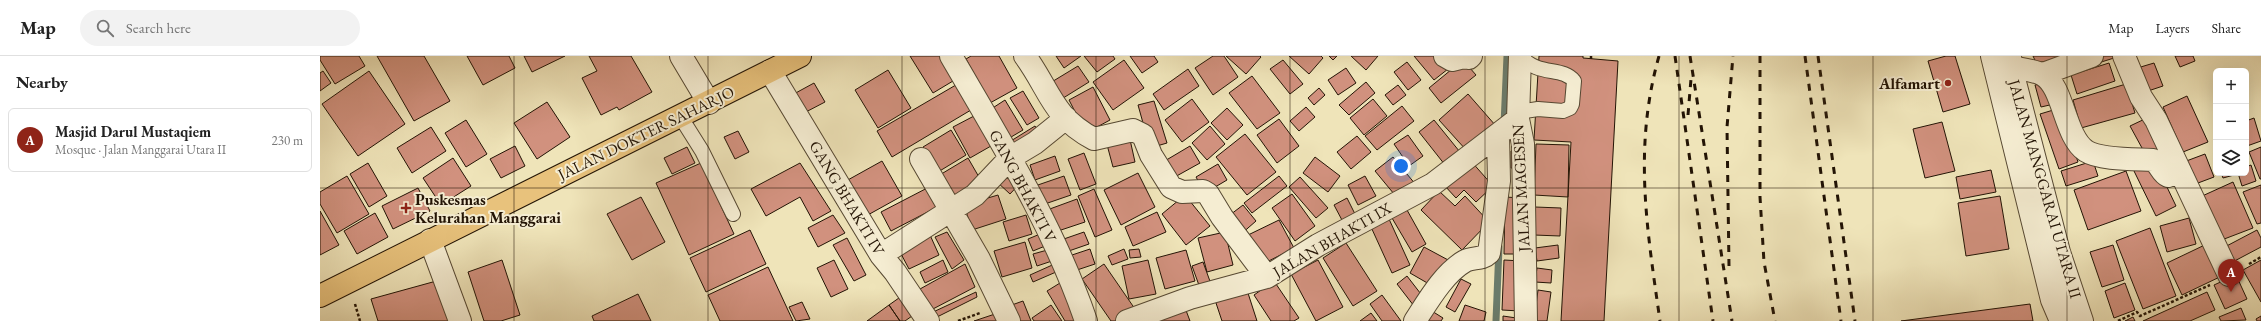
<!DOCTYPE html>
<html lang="en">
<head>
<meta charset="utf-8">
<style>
  :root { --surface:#fff; --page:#f2f2f2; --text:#222; --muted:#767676; --line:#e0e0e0; --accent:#8f2418 }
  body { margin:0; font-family:"EB Garamond",serif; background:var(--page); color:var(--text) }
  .controls { position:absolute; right:12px; top:12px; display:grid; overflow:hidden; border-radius:6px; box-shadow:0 4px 16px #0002 }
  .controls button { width:36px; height:36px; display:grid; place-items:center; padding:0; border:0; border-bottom:1px solid var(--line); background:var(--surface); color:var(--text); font:20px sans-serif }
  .you { position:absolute; left:1081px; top:110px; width:14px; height:14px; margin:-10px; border:3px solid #fff; border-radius:50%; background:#1a73e8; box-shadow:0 0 0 6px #1a73e833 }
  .badge { display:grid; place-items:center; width:26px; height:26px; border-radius:50%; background:var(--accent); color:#fff; font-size:13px; font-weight:700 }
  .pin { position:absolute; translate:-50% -33px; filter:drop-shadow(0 1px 2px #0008) }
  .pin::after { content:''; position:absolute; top:21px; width:14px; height:12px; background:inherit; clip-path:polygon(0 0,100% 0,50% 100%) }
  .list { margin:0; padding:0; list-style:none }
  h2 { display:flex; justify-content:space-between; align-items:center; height:52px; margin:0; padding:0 16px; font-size:17px }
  h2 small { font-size:13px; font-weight:400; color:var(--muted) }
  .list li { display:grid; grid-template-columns:26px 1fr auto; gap:12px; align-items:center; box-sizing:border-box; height:64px; margin:0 8px 8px; padding:0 8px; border:1px solid var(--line); border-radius:6px }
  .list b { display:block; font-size:15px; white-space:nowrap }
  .list p { margin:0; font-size:13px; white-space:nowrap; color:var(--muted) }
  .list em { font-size:13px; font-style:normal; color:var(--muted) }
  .icon { flex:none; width:22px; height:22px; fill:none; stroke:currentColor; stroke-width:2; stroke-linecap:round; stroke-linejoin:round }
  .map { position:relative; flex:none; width:1941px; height:265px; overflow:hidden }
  header { display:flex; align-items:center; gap:24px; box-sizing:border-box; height:56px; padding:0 20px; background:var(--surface); border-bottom:1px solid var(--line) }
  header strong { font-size:19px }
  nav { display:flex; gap:22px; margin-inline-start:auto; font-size:14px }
  .search { width:280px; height:36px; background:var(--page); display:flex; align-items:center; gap:10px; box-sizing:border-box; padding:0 14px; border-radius:22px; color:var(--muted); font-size:15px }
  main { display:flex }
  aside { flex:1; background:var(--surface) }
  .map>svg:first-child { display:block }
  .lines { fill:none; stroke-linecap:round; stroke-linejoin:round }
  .stream { stroke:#6a7b6b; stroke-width:7 }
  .building { fill:#d1917e; stroke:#231405 }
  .service-casing { stroke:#564832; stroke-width:16 }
  .minor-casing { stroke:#564832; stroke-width:24 }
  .tertiary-casing { stroke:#564832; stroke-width:24 }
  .primary-casing { stroke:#231405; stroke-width:24 }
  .path { stroke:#231405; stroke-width:2.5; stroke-dasharray:3 2; stroke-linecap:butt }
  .service { stroke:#f5edd2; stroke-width:14 }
  .minor { stroke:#f5edd2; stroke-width:22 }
  .tertiary { stroke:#f5edd2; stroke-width:22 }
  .primary { stroke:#e8c27c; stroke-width:22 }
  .rail { stroke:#231405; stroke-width:3; stroke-dasharray:7 7; stroke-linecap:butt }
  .grid { fill:none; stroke:#231405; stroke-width:1; stroke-opacity:0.55 }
  .poi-dot { fill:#8f2418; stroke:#f5edd2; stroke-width:1.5 }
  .labels { text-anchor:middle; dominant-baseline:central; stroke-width:4; stroke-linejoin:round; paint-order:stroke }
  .poi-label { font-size:16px; font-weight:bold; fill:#231405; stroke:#f5edd2; text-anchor:end }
  .street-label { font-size:16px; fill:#231405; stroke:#f5edd2 }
</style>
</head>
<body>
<header>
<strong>Map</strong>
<div class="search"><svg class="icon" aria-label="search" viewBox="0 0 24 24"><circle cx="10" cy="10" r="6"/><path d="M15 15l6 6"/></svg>Search here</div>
<nav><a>Map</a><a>Layers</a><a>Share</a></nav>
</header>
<main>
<aside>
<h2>Nearby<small></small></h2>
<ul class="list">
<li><span class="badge">A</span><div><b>Masjid Darul Mustaqiem</b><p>Mosque · Jalan Manggarai Utara II</p></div><em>230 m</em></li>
</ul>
</aside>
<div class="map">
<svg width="1941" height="265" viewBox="0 0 1941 265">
  <rect width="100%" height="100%" fill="#efe4b9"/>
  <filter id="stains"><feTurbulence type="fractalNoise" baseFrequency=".005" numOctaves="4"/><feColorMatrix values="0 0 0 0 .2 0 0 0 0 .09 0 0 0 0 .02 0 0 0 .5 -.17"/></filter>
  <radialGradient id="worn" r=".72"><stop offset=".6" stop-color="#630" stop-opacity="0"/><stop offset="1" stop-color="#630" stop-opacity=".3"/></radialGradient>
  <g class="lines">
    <path class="stream" d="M1184,69L1187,0
      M1176,265L1179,191"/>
  </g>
  <path class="building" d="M0,0H39L45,10L15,28L0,4Z
    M57,0H104L130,45L94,65Z
    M147,0H189L195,12L163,29Z
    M204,0H245L212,16Z
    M269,0H311L332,36L299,54L297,51L281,59L262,22L277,15Z
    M590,0H625L638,22L613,37Z
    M651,0H679L697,32L670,47L646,3Z
    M736,0H761L744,12Z
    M764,0H793L795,3L777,16Z
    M810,0H834L838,6L822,17Z
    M893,0H904L918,21L893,39L875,12Z
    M906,0H940L941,1L926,18Z
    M969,0H1001L1003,2L989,18Z
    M1009,0H1017L1013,4Z
    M1031,0H1058L1046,14Z
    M1094,0H1118L1128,13L1114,24Z
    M1219,0H1263V2L1298,5L1284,265H1241L1251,86L1214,84Z
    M1626,0H1635L1650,48L1623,56L1608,5Z
    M1713,0H1742L1720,15Z
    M1778,0H1794V2L1775,8Z
    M1855,0H1873L1875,5L1860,11Z
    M804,4L824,32L793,54L773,26Z
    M963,4L983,28L970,38L950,13Z
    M1143,4L1156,19L1121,47L1109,32Z
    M1087,6L1101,24L1088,34L1074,16Z
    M1789,7L1795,25L1757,38L1751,19Z
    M1834,7L1843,30L1822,37L1814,13Z
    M758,10L769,26L740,44L730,27Z
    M1026,12L1036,27L1018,39L1008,24Z
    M868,13L879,30L844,54L833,38Z
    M568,14L591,52L558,72L535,34Z
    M3,15L11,27L0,35V17Z
    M49,15L85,68L38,100L2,48Z
    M932,20L960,57L937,73L909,37Z
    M641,26L656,51L572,101L557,75Z
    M1046,26L1055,37L1029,59L1019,49Z
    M1728,26L1734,48L1721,51L1715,29Z
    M494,27L505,46L482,58L472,39Z
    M1806,28L1815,57L1761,72L1753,44Z
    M1078,29L1086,39L1073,49L1065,39Z
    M773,31L790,64L766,77L749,44Z
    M999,32L1005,39L994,49L988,42Z
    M703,35L719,62L707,69L690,42Z
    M1148,38L1176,70L1147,95L1119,64Z
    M1867,40L1888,86L1863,96L1843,51Z
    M872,43L889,66L862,86L845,64Z
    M1053,43L1067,60L1044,79L1030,62Z
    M685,44L703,74L686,84L668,55Z
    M834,45L847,87L830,92L818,49Z
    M227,46L250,81L217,103L194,67Z
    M1082,50L1094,65L1057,94L1045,80Z
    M986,51L995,61L979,75L970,65Z
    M907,52L923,69L907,84L891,67Z
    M1740,52L1758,106L1739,113L1720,58Z
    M654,60L671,90L650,102L633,71Z
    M1829,61L1846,93L1828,103L1810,70Z
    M1934,62L1941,85L1927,90L1926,65Z
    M959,63L979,90L957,107L937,79Z
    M146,64L167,98L146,111L125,77Z
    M1114,64L1144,101L1129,114L1099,76Z
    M1622,66L1635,115L1605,122L1593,73Z
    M715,70L721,80L693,99L686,88Z
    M890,70L905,88L887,104L872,87Z
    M111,71L126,95L92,117L77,92Z
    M631,74L646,99L618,116L603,91Z
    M418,75L429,96L415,103L404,81Z
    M925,78L956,116L927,139L896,101Z
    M809,79L815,106L793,111L786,85Z
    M1088,79L1103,100L1089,110L1074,88Z
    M1037,80L1051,96L1031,113L1017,96Z
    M1216,88L1249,89L1248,141L1214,139Z
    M195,90L205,110L181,122L170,103Z
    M870,90L880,107L853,122L843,106Z
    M367,91L375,107L352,118L344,102Z
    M1941,91V123H1940L1929,96Z
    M1191,95H1199V112H1191Z
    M764,97L776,128L760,134L748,103Z
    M1885,98L1894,121L1870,130L1861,107Z
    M735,100L740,115L715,124L710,109Z
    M995,101L1020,120L1008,136L983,117Z
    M1073,101L1096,129L1079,144L1055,115Z
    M133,102L151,130L121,149L103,122Z
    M648,102L663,128L634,146L618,120Z
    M1150,104L1173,130L1156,146L1144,134L1136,142L1124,129Z
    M562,105L582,140L546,160L526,125Z
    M1773,105L1778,120L1746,130L1741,115Z
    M1835,106L1856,150L1836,160L1814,115Z
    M48,107L67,140L49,151L30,118Z
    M381,107L414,178L369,199L336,127Z
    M480,107L511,155L493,165L480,141L446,160L431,133Z
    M898,108L907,124L885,137L876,121Z
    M1931,109L1936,125L1922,130L1918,117H1926V111Z
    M688,111L703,124L690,138L676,125Z
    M1671,114L1676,136L1640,143L1636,121Z
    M1806,115L1821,155L1768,174L1754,134Z
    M818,117L835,151L801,169L784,134Z
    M1901,117H1914V119L1903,122Z
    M27,120L49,158L17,177L0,148V136Z
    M744,120L751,139L719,150L712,131Z
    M959,120L967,130L932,157L924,147Z
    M1045,120L1056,140L1038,149L1028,129Z
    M980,121L1008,152L996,162L969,131Z
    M1913,126L1933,172L1899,185L1880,141Z
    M613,129L623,148L571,175L561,156Z
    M1941,129V167L1937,168L1923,136Z
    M98,132L110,155L73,173L62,150Z
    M774,133L792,174L775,181L758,140Z
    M1119,135L1135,150L1145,140L1169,166L1142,194L1101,154Z
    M972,138L995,170L975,185L952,152Z
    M678,139L686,163L652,174L644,149Z
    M865,139L890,170L866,189L842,158Z
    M1680,140L1689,193L1646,200L1638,147Z
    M321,141L345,186L312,204L287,158Z
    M1185,141L1202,142L1201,198H1184Z
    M1027,142L1036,160L1023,166L1014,149Z
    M757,143L765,166L735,176L727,154Z
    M923,149L936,165L920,179L906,162Z
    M1215,151L1241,152L1240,180L1214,179Z
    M1087,154L1106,188L1092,196L1072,162Z
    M0,155L19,189L0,199Z
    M837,156L846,176L813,190L805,171Z
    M55,157L68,181L37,198L24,175Z
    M513,159L525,177L498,191L488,172Z
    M706,159L712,178L689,185L683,166Z
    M1869,162L1876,188L1847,196L1840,170Z
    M1069,163L1090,209L1072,217L1051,171Z
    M959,164L974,192L941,209L926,180Z
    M1830,172L1856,240L1823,253L1796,185Z
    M430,174L446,208L386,236L370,202Z
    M1937,174L1941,182V191L1907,209L1899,194Z
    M627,176L644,204L632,213L615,181Z
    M725,176L730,188L713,195L708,183Z
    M764,176L769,188L743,197L738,185Z
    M905,176L913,209L887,216L878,182Z
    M610,179L619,199L589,213L579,194Z
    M527,182L546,219L534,225L513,189Z
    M705,186L712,212L682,221L674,195Z
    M1891,186L1906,218L1862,239L1847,207Z
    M1026,187L1057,235L1033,250L1003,202Z
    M1238,189L1239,202L1217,205L1215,192Z
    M1793,189L1804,224L1782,231L1770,196Z
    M1104,191L1130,205L1116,232L1090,217Z
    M731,193L735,204L717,210L713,198Z
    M770,193L775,208L751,216L746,201Z
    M804,193L808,203L792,209L788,200Z
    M819,193L821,201L810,202L809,194Z
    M866,194L875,225L845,233L836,202Z
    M182,204L200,259L181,265H164L148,216Z
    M514,204L528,233L511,241L497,212Z
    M623,204L628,216L605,227L600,216Z
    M828,204L836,238L809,243L802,210Z
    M998,204L1023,251L996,265L971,218Z
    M1184,204L1202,205L1200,255L1182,254Z
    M1941,204V246L1923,214Z
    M739,206L743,213L713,226L710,219Z
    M883,206L891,228L880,232L872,210Z
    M645,208L655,231L611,254L600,233Z
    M784,208L815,253L798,265H791L762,223Z
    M448,211L473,265H400L388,239Z
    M1217,212L1232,214L1231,227L1215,226Z
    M1916,219L1927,243L1905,253L1894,229Z
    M1087,220L1104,242L1094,250L1077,228Z
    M1141,223L1151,228L1135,256L1126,251Z
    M120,224L132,265H58L51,243Z
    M954,225L979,262L974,265H951L934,239Z
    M740,227L763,265H745L727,235Z
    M1805,227L1815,254L1794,262L1785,235Z
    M927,234L937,265H902L895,244Z
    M1218,234L1231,236L1227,265H1214Z
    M656,236L657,241L613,263L611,257Z
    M1887,236L1895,254L1870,265H1823Z
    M586,237L599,255L585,265H580L569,249Z
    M318,238L331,265H274L272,260Z
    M1062,239L1081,265H1062L1050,248Z
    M703,245L711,265H695L689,250Z
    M482,246L490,263L476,265L469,251Z
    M1710,248L1713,265H1581Z
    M569,249L580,265H547Z
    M731,249L742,265H714L712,262Z
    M864,249L870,265H825Z
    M1145,249L1166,256L1164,265H1139Z
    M1107,252L1123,262L1121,265H1098Z
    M1921,252L1926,264L1901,265L1899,261Z
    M678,257L682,265H654Z
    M1051,257L1057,265H1040Z
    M1183,260L1203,263V265H1183Z
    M1941,260V265H1937L1936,263Z
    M1813,261L1815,265H1805Z"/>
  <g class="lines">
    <g class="service-casing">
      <path id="service" d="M1198,56L1218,53L1243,55L1250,52L1252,48L1254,25C1242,10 1219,21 1200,0
        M360,60L382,95L413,158"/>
    </g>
    <g class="minor-casing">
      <path id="minor" d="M361,0L389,47
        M631,0C681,86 734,171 766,265
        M705,0C730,34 732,61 774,83L813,74L823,79L831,99L851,131L862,136L883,135L888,138L902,161L947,221
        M1125,0L1132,4L1144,1L1149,2L1151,0
        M1200,0L1198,63L1203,88L1206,265
        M1804,0L1821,41L1836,64L1909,219
        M1691,11C1700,13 1715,14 1723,19C1744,31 1744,80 1766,95C1780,104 1816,103 1833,104C1840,108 1841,117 1848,120L1860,115
        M450,15L561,199L575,216L608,265
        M1723,18L1772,0
        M601,103L659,203L689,265
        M110,184L140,265
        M561,199L655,139L690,102L715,87L746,62
        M807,265L870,242L947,221L998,189L1113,128L1198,63
        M1095,265C1108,245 1124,217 1145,205C1153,201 1162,204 1169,197L1179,125L1178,79"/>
    </g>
    <g class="tertiary-casing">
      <path id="tertiary" d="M1672,0L1732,244L1741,265
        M1690,0L1691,11L1739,196L1762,265"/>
    </g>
    <g class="primary-casing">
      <path id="primary" d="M0,240L480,0"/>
    </g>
    <path class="path" d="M1271,3V0
      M1929,208L1941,201
      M35,248L40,265
      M638,265L660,257
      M1798,265L1817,256L1820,260L1890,229"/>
    <use href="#service" class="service"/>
    <use href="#minor" class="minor"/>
    <use href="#tertiary" class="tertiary"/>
    <use href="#primary" class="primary"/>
    <path class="rail" d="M1339,0C1313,92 1327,173 1340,265
      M1355,0L1393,265
      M1370,0L1412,265
      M1440,0V141L1444,206L1455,265
      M1485,0L1521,265
      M1498,0L1535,265
      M1368,59L1371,23
      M1409,210L1407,71L1413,0"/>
  </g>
  <path class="grid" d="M194,0V265M388,0V265M582,0V265M776,0V265M970,0V265M1165,0V265M1359,0V265M1553,0V265M1747,0V265M0,132H1941"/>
  <g class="poi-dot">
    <circle cx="1628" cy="27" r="4"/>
    <path d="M84 146h4v4h4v4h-4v4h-4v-4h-4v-4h4z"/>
  </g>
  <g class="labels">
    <g class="poi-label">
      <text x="1620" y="27">Alfamart</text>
      <text x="95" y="143" text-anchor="start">Puskesmas<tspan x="95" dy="18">Kelurahan Manggarai</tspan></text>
    </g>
    <g class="street-label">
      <text transform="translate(326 77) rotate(-26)">JALAN DOKTER SAHARJO</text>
      <text transform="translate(703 130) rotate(62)">GANG BHAKTI V</text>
      <text transform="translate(1201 132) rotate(-93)">JALAN MAGESEN</text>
      <text transform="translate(1725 133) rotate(74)">JALAN MANGGARAI UTARA II</text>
      <text transform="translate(527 142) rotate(59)">GANG BHAKTI IV</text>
      <text transform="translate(1012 184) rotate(-30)">JALAN BHAKTI IX</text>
    </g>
  </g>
  <rect width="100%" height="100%" filter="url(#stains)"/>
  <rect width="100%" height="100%" fill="url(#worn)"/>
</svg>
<div class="controls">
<button>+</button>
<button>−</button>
<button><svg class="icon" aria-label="layers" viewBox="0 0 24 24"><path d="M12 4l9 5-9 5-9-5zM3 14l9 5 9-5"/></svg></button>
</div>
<div class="you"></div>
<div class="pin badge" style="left:1911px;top:236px">A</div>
</div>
</main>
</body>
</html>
